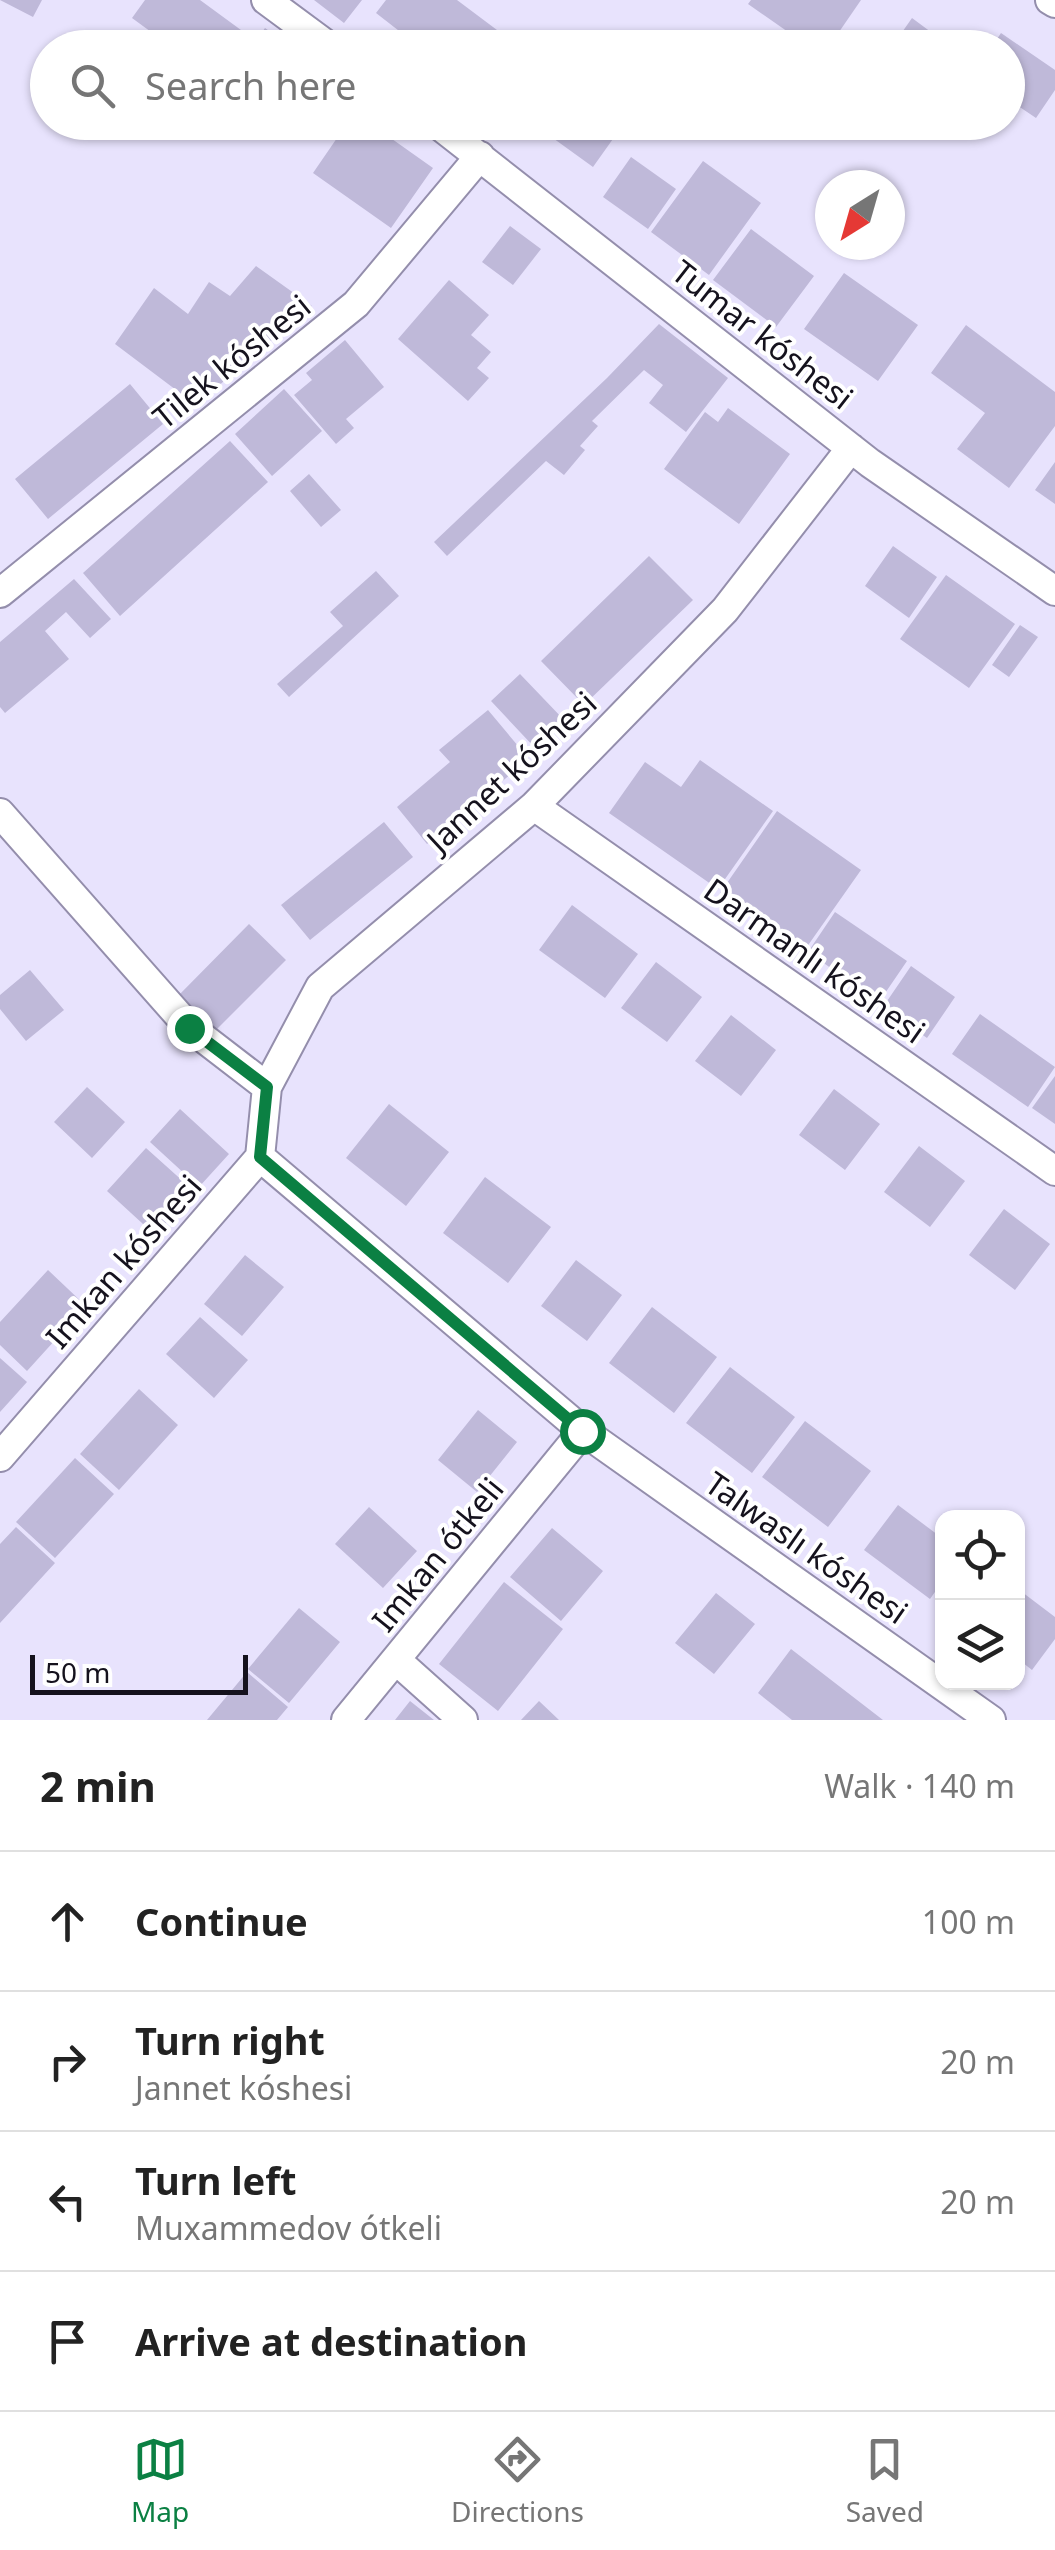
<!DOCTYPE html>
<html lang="en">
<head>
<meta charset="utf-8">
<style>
  :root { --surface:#fff; --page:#f2f2f2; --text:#222; --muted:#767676; --line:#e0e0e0; --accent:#0b8043 }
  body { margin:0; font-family:"Noto Sans",sans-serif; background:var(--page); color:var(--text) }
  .controls { position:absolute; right:30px; bottom:30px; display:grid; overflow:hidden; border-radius:20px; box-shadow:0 2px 8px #0004 }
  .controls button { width:90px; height:90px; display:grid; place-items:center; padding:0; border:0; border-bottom:2px solid var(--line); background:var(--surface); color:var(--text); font:50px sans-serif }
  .compass { position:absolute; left:815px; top:170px; width:90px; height:90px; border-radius:50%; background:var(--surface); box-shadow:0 2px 8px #0004; rotate:217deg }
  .scale { position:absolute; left:30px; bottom:25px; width:218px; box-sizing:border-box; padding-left:10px; border:5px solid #15121d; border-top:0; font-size:28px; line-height:35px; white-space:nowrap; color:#15121d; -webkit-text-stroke:8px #fff; paint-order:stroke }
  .stop { position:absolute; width:30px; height:30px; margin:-22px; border:8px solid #0b8043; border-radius:50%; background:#fff }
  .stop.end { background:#0b8043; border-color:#fff; box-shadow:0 2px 10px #0008 }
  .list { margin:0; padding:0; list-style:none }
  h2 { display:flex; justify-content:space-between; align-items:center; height:130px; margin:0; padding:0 40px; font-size:42px }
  h2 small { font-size:32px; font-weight:400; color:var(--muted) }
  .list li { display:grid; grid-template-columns:65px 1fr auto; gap:30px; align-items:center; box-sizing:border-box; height:140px; padding:0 40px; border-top:2px solid var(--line) }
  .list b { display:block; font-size:38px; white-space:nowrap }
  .list p { margin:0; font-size:32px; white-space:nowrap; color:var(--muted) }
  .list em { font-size:32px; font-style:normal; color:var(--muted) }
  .icon { flex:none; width:55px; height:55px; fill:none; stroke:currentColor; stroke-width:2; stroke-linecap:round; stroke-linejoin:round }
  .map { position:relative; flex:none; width:1055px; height:1720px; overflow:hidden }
  .search { position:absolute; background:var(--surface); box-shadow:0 2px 8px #0004; left:30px; right:30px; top:30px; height:110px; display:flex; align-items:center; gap:25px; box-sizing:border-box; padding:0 35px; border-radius:55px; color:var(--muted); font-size:38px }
  .sheet { height:690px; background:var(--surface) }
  nav { display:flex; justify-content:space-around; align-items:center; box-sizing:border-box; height:140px; border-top:2px solid var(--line); background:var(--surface); font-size:28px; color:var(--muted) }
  nav a { display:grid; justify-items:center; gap:5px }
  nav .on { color:var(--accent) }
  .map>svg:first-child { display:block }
  .building { fill:#bfb9d9 }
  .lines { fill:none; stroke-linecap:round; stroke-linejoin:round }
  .minor-casing { stroke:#948eac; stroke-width:32 }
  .minor { stroke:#fff; stroke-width:28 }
  .route { stroke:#0b8043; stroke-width:12 }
  .labels { text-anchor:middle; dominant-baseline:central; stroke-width:8; stroke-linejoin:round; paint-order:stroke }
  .street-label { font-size:32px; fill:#15121d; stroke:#fff }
</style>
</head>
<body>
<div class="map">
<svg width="1055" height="1720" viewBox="0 0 1055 1720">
  <rect width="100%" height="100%" fill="#e8e3fd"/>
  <path class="building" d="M0,0H42L33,17Z
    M145,0H200L256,41L265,28L287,44L284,48H173L132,18Z
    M314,0H362L344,23Z
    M386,0H457L505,36L497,48H421L376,13Z
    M751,0H861L828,48H811L748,4Z
    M912,18L943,41L938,48H891Z
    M1001,33L1055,70V90L1036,118L1008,99V48H991Z
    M348,122H368L433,168L391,228L313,173Z
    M543,122H625L593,167L539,128Z
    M631,157L676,189L648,229L603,197Z
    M703,161L761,203L709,275L651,232Z
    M510,226L541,249L513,285L482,262Z
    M751,229L814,276L776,327L713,280Z
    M256,266L312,306L196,405L115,344L154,288L188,314L209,282L230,296Z
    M844,273L918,325L878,381L804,329Z
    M449,280L489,315L471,335L491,352L477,368L489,378L468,401L398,339Z
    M659,324L728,378L686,432L649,403L663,385L644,370L592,421L598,426L580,446L585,450L564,475L546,461L447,556L434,542L607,378Z
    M966,325L1055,392V426L1009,488L957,449L985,413L931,373Z
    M345,340L384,387L346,419L354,428L336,444L294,395L312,380L306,373Z
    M130,384L163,424L48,519L15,479Z
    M284,389L322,431L272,476L235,434Z
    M728,408L790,454L739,524L664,469L705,412L718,422Z
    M230,441L268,482L120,616L83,573Z
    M1055,462V504L1035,490Z
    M309,474L341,510L321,527L290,491Z
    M893,546L937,577L909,618L865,586Z
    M649,556L693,600L584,705L541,661Z
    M376,571L399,596L289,697L277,684L343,626L330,612Z
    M946,575L1015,624L969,688L900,639Z
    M74,579L111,619L90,638L66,612L45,631L69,659L5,713L0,707V642Z
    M1020,625L1038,637L1009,677L992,665Z
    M520,674L565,721L536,749L491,701Z
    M488,710L529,759L427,844L397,807L450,762L439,750Z
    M700,760L773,811L718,889L609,813L645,762L681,787Z
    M777,811L861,870L804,951L720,893Z
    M384,822L413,857L310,940L281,905Z
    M572,905L638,954L605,998L539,950Z
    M835,912L907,961L879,1002L808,952Z
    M249,924L286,960L214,1032L178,996Z
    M656,962L702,997L667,1042L621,1008Z
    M911,966L955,997L927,1038L883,1007Z
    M30,970L64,1010L26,1041L0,1009V995Z
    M980,1014L1055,1067L1028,1107L952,1054Z
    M731,1015L776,1050L741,1096L695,1061Z
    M1055,1076V1124L1032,1108Z
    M87,1087L125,1122L92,1158L54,1122Z
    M834,1089L880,1124L845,1170L799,1135Z
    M389,1104L449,1152L406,1206L346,1158Z
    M180,1109L229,1154L199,1187L150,1142Z
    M919,1146L965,1181L930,1227L884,1192Z
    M146,1148L195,1192L155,1235L107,1191Z
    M485,1177L551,1227L508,1283L443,1233Z
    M1004,1209L1050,1244L1015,1290L969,1255Z
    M245,1255L284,1287L242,1336L204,1304Z
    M576,1260L622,1295L587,1341L541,1306Z
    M48,1270L86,1306L27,1371L0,1345V1322Z
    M652,1307L717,1357L674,1413L609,1363Z
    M200,1317L248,1360L214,1398L166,1354Z
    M0,1358L27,1382L0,1412Z
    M730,1367L795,1417L752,1473L686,1423Z
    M139,1389L178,1425L119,1490L80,1454Z
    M478,1410L517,1442L477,1492L438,1460Z
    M805,1421L871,1471L828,1527L762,1477Z
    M75,1458L114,1494L55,1558L16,1522Z
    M898,1505L942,1538V1582L930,1599L864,1550Z
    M369,1507L417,1551L383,1588L335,1544Z
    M16,1527L55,1563L0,1623V1544Z
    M552,1528L603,1571L561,1621L510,1577Z
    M504,1582L563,1629L498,1711L439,1664Z
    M1018,1589L1055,1617V1639L1032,1670L1018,1659Z
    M716,1593L755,1624L714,1674L675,1643Z
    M299,1608L340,1642L289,1703L248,1669Z
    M791,1649L883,1720H792L758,1693Z
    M247,1672L288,1707L277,1720H207Z
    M410,1701L434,1720H395Z
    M539,1701L559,1720H521Z"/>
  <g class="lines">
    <g class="minor-casing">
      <path id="minor" d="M266,0L331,48
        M1050,0L1055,3
        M435,122L870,463L1055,591
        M0,593L356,304L480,156
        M534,806L1055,1171
        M0,813L189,1027L267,1087
        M260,1157L267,1087L320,987L534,806L725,610L851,448
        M260,1157L583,1431L991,1720
        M0,1457L260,1157
        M396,1660L463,1720
        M346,1720L583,1431"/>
    </g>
    <use href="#minor" class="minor"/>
  </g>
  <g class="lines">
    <path class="route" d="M189,1028L267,1087L260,1157L582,1431"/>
  </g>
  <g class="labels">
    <g class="street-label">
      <text transform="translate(763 334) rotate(38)">Tumar kóshesi</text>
      <text transform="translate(231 361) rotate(-39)">Tilek kóshesi</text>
      <text transform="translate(511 771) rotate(-43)">Jannet kóshesi</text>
      <text transform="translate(815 960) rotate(35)">Darmanlı kóshesi</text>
      <text transform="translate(123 1261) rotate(-49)">Imkan kóshesi</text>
      <text transform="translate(807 1547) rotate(35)">Talwaslı kóshesi</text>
      <text transform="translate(437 1554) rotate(-51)">Imkan ótkeli</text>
    </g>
  </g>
</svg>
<div class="controls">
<button><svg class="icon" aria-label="locate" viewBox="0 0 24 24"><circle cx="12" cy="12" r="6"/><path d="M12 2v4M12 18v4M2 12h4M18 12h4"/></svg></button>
<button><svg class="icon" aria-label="layers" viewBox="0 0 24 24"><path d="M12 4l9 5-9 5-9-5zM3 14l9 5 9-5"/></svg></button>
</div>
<svg class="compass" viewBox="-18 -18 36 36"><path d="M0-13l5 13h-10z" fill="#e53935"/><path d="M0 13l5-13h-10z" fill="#767676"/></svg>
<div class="scale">50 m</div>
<div class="stop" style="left:582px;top:1431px"></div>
<div class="stop end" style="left:189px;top:1028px"></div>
<div class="search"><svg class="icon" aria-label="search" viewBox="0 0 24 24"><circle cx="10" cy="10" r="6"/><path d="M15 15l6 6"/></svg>Search here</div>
</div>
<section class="sheet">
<h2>2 min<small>Walk · 140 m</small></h2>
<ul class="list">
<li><svg class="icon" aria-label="ahead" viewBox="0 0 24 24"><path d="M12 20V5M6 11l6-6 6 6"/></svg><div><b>Continue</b></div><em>100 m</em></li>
<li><svg class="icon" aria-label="right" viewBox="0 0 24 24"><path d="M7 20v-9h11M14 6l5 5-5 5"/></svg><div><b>Turn right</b><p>Jannet kóshesi</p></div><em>20 m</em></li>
<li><svg class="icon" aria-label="left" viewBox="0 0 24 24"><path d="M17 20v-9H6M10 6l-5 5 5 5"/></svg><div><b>Turn left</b><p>Muxammedov ótkeli</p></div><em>20 m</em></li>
<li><svg class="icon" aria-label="arrive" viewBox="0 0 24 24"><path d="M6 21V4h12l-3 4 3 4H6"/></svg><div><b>Arrive at destination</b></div></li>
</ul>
</section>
<nav>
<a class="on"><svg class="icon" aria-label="map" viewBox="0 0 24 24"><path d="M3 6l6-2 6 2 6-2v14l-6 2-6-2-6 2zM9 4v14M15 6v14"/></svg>Map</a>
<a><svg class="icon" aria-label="directions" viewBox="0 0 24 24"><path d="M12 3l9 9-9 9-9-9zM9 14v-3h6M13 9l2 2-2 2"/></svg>Directions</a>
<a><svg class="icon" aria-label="saved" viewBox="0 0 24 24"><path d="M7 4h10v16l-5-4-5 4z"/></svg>Saved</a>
</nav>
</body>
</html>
